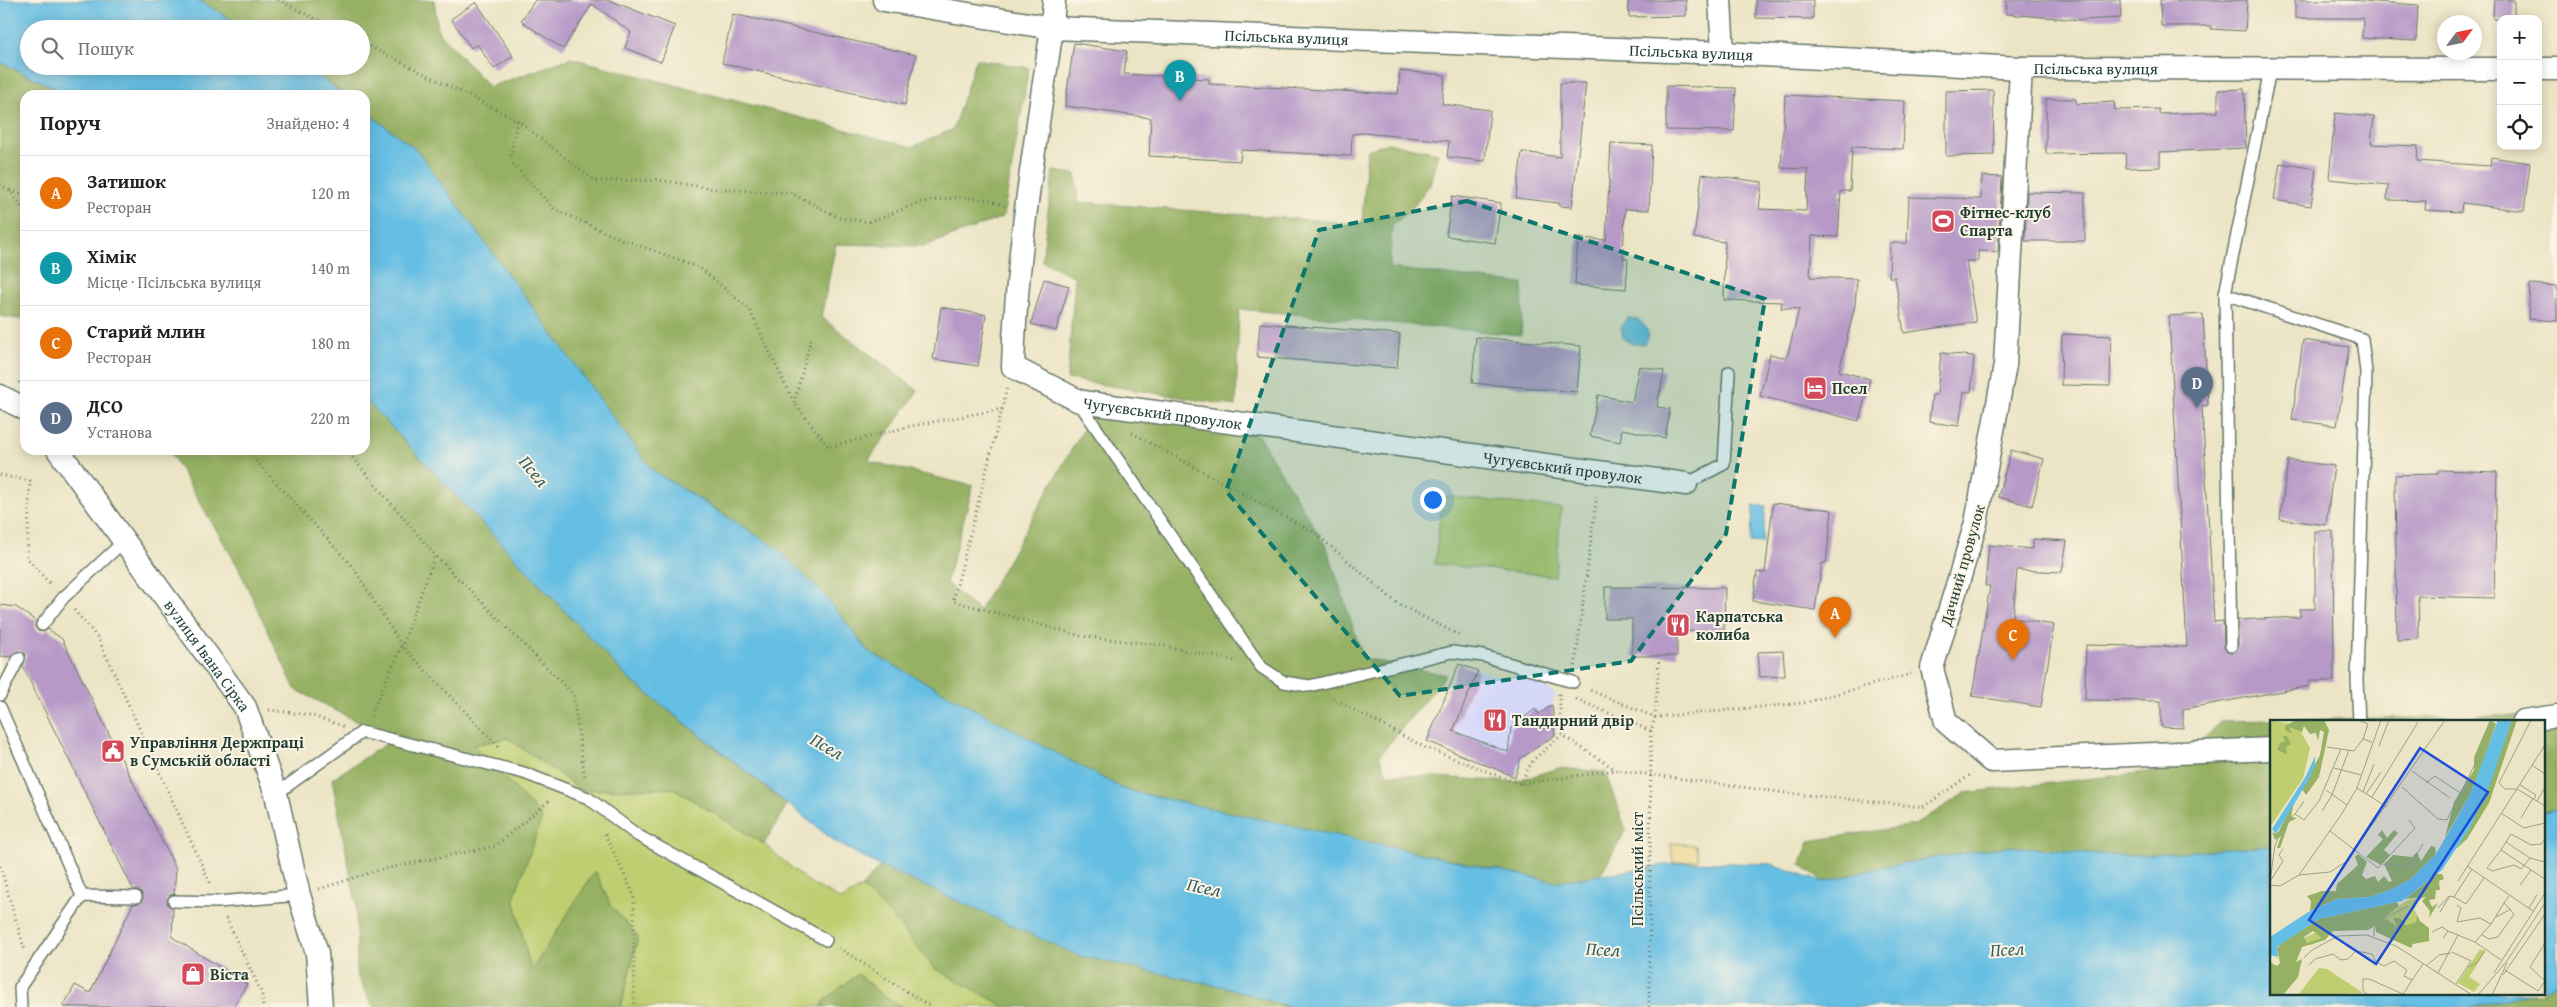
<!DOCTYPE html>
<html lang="uk">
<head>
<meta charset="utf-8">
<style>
  :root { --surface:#fff; --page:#f6f6f6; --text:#202124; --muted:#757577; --line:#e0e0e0; --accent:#ea580c }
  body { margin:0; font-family:"Gentium Book Plus",serif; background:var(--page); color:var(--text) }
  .controls { position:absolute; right:15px; top:15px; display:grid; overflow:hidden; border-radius:10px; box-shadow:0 2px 12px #0003 }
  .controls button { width:45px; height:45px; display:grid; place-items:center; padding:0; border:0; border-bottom:1px solid var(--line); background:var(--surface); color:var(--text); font:25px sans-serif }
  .compass { position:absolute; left:2437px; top:15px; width:45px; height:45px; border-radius:50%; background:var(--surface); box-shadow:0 2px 12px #0003; rotate:57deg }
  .you { position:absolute; left:1432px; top:499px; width:18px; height:18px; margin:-12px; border:4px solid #fff; border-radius:50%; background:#1a73e8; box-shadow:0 0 0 8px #1a73e833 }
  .badge { display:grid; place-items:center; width:32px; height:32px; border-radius:50%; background:var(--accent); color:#fff; font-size:16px; font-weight:700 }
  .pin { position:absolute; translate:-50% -41px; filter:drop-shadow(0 1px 2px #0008) }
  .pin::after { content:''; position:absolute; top:26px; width:18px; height:15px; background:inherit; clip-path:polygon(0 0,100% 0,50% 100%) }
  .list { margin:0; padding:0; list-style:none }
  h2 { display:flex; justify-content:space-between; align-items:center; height:65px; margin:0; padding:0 20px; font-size:21px }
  h2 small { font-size:16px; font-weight:400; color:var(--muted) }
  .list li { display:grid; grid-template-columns:32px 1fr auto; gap:15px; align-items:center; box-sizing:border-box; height:75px; padding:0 20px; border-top:1px solid var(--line) }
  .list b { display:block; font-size:19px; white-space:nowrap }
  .list p { margin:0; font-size:16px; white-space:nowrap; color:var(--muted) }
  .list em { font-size:16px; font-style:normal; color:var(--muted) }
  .icon { flex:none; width:28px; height:28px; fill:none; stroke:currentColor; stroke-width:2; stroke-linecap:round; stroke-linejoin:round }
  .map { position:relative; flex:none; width:2557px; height:1007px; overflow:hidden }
  .search { position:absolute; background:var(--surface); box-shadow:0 2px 12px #0003; left:20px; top:20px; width:350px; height:55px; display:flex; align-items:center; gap:12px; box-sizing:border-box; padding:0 18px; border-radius:28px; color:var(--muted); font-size:19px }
  .panel { position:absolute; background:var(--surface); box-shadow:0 2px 12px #0003; left:20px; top:90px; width:350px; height:365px; border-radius:15px }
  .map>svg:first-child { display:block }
  .built { fill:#d5d8f9 }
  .green { fill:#bece71; stroke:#6e8652 }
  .forest { fill:#96b163; stroke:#5a774c }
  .sand { fill:#eeda9e; stroke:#868c69 }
  .water { fill:#65bee3; stroke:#427e8c }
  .building { fill:#b699c7 }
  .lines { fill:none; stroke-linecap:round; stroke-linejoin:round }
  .lane-casing { stroke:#667767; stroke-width:14 }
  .street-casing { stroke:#667767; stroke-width:25 }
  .path { stroke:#667767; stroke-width:3; stroke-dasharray:1 4; stroke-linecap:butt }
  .lane { stroke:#fff; stroke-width:11 }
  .street { stroke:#fff; stroke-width:22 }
  .path-bridge { stroke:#667767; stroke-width:3; stroke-dasharray:1 4; stroke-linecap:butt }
  .marked { fill:#0f766e; fill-opacity:0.2; stroke:#0f766e; stroke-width:4; stroke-dasharray:10 6; stroke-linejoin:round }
  .labels { text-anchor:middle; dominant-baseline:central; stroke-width:4; stroke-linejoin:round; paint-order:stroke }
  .street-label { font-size:16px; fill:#1f3d34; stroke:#fcf5e5 }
  .poi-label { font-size:16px; font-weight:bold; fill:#1f3d34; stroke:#fcf5e5; text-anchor:start }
  .water-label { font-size:18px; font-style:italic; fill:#305d60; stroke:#fcf5e5 }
  .inset-road { fill:none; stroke:#99a18b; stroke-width:1 }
  .view { fill:#1d4ed8; fill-opacity:0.15; stroke:#1d4ed8; stroke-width:2.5 }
  .inset-edge { fill:none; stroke:#1f3d34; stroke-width:2.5 }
</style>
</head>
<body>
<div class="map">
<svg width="2557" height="1007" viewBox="0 0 2557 1007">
  <rect width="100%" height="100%" fill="#fcf5e5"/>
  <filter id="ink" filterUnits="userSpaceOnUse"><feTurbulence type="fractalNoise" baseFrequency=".02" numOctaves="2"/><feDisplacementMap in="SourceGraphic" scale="10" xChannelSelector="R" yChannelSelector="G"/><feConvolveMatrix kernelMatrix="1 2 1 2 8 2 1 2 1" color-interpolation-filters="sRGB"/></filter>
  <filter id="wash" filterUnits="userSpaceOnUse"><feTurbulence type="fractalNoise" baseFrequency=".0096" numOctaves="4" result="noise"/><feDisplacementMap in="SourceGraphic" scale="20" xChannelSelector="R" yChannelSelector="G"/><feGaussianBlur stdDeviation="1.12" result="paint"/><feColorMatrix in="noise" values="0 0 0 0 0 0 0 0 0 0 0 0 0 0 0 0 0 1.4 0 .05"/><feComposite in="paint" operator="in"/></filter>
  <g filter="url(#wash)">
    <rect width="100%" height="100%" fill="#ebe4c5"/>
    <path class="built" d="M1459,664L1511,680L1516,672L1556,694L1552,705L1555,735L1524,756L1515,777L1427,741Z"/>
    <path class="green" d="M1442,496L1561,508L1555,576L1435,564Z
      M508,738L581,790L673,788L764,844L807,881L841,900L862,887L892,917L1006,1007H903L884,997L858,974L825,1000L821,1007H621L638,937L611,906L595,871L531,972L514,898L542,817L473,745Z"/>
    <path class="forest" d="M198,0H434L438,31L489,87L571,58L912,147L953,129L976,59L1029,68L1003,217L925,246L836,244L821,317L918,391L868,461L973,486L946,583L979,611L1096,407L1258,435L1327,548L1363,658L1446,675L1379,756L1387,774L1514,782L1559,768L1605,772L1626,830L1600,875L1555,882L1125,790L869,652L825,596L726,515L652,470L417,150L365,111V95H344L306,66H361V29H248Z
      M0,62L69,95H25V320L0,316Z
      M1388,143L1438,153L1430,184L1415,205L1392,226L1389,268L1523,284L1521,335L1239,309L1236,406L1067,379L1075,277L1042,261L1053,171L1076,174L1078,202L1362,224L1367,150Z
      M365,399L628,678L787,805L764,844L673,788L581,790L508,738L473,745L542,817L514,898L531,971L595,871L611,906L638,937L621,1007H373L357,975L356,903L332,779L392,740L295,689L237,565L169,450H365Z
      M2557,715V810L2543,813V721H2271V846L2122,856L2008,846L1886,866L1824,882L1801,864L1809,841L1915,825L1965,793L2173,769L2222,721Z
      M880,866L946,894L1290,1007H1006L934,968L892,917L862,887Z
      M858,974L884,997L903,1007H821L825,1000Z
      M2557,984V1007H2470L2533,993H2543V990Z"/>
    <path class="sand" d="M1671,843L1696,845L1698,860L1673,863Z"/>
    <path class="water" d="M0,0H198L248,29H29V66H306L344,95H69L0,62Z
      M365,111L417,150L652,470L777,548L825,596L869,652L1125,790L1555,882L1685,862L1771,864L1824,882L1886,866L2008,846L2122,856L2271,846V993H2533L2470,1007H1290L1224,987L1079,956L880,866L837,843L628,678L365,399Z
      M1627,318C1641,318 1645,324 1649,336L1644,344H1633L1623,338L1621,326Z
      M1754,505L1766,506L1762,543L1750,542Z
      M2557,810V984L2543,990V813Z"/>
    <g id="blocks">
      <path class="building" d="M535,0H609L675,26L661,62L625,48L631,32L592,4L563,49L521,21Z
        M1628,0H1686V16L1629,17Z
        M1756,0H1813V19L1756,18Z
        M2007,0H2120L2121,18L2081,20L2006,14Z
        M2160,0H2247L2245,31L2211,29V26H2161Z
        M2295,0H2348L2418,5L2416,41L2362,38L2363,18H2295Z
        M2494,0H2514V19H2493Z
        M476,2L513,56L494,69L477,44L471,48L451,19Z
        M733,14L916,55L905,105L722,63Z
        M1074,43L1127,51L1124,74L1209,79V84L1398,94L1400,71L1445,75L1442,104L1490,110L1485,161L1447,157L1449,141L1364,133L1352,134L1351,156L1241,150L1240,161L1149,156L1151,118L1065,106Z
        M1560,83H1586L1572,207L1559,206V203L1516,198L1522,152L1560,157Z
        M1666,86L1736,88L1734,131L1666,130Z
        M2244,89L2246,148L2160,152V167L2126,168L2125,153L2046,154V99H2076V104L2114,102L2115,110L2159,109V114L2218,112V90Z
        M1993,90L1994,155L1946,156V91Z
        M1785,95L1905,101L1903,149L1852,147L1850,191H1841L1838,237L1812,236L1810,277L1857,279L1855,305L1839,371L1870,379L1859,421L1760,396L1770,354L1787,358L1799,309L1781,308L1782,302L1724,300L1725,242L1694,238L1702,174L1762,182L1759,209L1806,211L1808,169L1781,168Z
        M2335,113L2374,117L2371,144L2418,146L2417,161L2490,166L2491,157L2530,163L2524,211L2462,203L2461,212L2425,210L2426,201L2387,200L2388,185L2329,179Z
        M1611,143L1652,145L1649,210L1625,209L1623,258L1628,259L1626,289L1575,285L1578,238L1606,240Z
        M2280,163L2316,169L2311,206L2274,200Z
        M1982,176L2002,177L1998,252L1978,251V261H1966L1976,322L1904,333L1895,277H1889L1890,243H1907L1909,197L1981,199Z
        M2027,192L2085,193V241H2025Z
        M1452,196L1501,203L1495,243L1446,236Z
        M1044,279L1069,286L1056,331L1031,324Z
        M2530,284L2557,286V321L2528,319Z
        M941,307L986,315L978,366L933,359Z
        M2203,314L2208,405L2202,406L2214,622L2223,621L2224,647L2227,652L2232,653L2238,646V620L2300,617V609H2315V531H2333L2334,681H2309L2310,686L2183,709V728L2161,727V701L2085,700L2086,645L2187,647L2169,316Z
        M1260,323L1400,334L1397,368L1257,357Z
        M2062,334L2111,336L2110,386L2061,385Z
        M1476,337L1581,346L1577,392L1472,383Z
        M2303,340L2349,347L2337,426L2292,420Z
        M1941,353L1974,356L1971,392H1964L1959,426L1929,422L1932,395H1937Z
        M1639,366L1664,371L1657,407L1670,409L1665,438L1622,429L1620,442L1590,436L1598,395L1632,402Z
        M2011,450L2044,459L2032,506L1998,497Z
        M2288,460L2334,466L2326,525L2280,519Z
        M2439,470L2497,472L2494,598L2418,596L2419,639L2397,640L2395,475L2438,474Z
        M1773,503L1832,510L1826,563H1822L1815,610L1753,601L1757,572L1765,573Z
        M2033,539L2067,541L2062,572L2017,570L2013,618L2054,625L2041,707L1972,696L1990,586H1985L1989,545L2033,549Z
        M1605,587L1725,588L1724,631H1677V656H1632V619H1605Z
        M0,605L16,607L36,621L35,627L38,631L44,632L48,629L62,639L176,869L174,894L170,895L167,900L168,905L173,908L172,937L247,984L233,1007H63L75,985L90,993L133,904L140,903L143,897L140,891L133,889L23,667L26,654L18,651L11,657L0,656Z
        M1783,651L1785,676L1760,677L1758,652Z
        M1459,664L1478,671L1453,731L1508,752L1511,728L1535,709L1539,714L1552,705L1555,735L1521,758L1515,777L1427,741Z"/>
    </g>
  </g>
  <g filter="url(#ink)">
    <use href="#blocks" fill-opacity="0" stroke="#667767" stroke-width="1"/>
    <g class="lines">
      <g class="lane-casing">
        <path id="lane" d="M2225,294L2362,339L2366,372L2357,680L2359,721
          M1079,403L1261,667L1284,682L1309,686L1452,652L1483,656L1573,682
          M1686,484L1724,464L1729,372
          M42,625L63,598L123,542
          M2231,646L2225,294L2270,70
          M0,695L19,658
          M0,707L82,896L20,987L21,1007
          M276,794L362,732L524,773L588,798L637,835L826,940
          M82,896L136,897
          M174,901L218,902L299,895"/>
      </g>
      <g class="street-casing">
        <g id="street">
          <path id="s1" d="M884,0L1052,28L1723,53L2021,68L2501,69"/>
          <path id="s2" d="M1054,0L1052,28C1036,140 1016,253 1013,367L1079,401L1089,403L1686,484"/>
          <path d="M1720,0L1723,53"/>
          <path d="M2021,68L2005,365L1976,523L1932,668L1946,722L1991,761L2271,749"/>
          <path d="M2538,69H2557"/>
          <path d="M0,396L25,409"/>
          <path id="s3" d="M58,450L245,707L276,794L299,895L317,953L321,1007"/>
          <path d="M2523,721L2557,716"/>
        </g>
      </g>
      <path class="path" d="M278,0L336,29
        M361,42L517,120L510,161L554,209L616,237L699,267L749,309L794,403L829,447L911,426L1002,409L1007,388
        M517,120L595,181L659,180L716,189L791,193L840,218L870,222L921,202L960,197L990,200L1005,206
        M0,185L10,191L25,211
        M10,191L25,194
        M19,383L25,374
        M794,403L811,339
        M1002,409L953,601L1081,636L1160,645L1237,661
        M1132,433L1315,533L1398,604L1459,635
        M246,450L352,566L402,646L501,749
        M346,450L435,555L573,694L585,779
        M0,475L30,481L27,558L51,585
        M74,610L98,638L211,885
        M1659,662L1655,717L1803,703L1911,674
        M1575,666L1597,493
        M1559,694L1562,735L1616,770L1778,792L1923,807L1973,773
        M1332,698L1424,747L1520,784L1616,770
        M1576,699L1651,731L1655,717L1587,689
        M269,710L310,715L343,726
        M370,716L402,646L435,555
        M1520,784L1533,760L1562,735
        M605,834L634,895V1007
        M0,866L25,951
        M319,889L379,870L495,846L549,801
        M226,918L262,994L263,1007
        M839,948L931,1007"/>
      <use href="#lane" class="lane"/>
      <use href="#street" class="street"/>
      <path class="path-bridge" d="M1649,1007L1651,731"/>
    </g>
  </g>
  <path class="marked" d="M1467,201L1765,299L1726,534L1631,661L1400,696L1226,491L1319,230Z"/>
  <defs>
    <g id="stadium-square" transform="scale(1.25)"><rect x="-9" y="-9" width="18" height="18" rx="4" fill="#d1495b" stroke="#fcf5e5"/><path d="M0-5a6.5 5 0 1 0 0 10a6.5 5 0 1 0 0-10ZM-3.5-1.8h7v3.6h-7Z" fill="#fff"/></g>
    <g id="hotel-square" transform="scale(1.25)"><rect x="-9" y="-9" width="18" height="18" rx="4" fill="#d1495b" stroke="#fcf5e5"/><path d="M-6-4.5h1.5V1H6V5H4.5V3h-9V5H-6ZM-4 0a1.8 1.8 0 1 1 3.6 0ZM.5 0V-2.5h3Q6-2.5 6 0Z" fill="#fff"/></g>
    <g id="restaurant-square" transform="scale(1.25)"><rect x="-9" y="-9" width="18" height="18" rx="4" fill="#d1495b" stroke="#fcf5e5"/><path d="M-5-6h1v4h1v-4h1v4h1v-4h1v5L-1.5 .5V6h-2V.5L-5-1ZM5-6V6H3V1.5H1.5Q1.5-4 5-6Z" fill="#fff"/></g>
    <g id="civic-square" transform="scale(1.25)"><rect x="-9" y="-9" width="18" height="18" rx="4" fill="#d1495b" stroke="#fcf5e5"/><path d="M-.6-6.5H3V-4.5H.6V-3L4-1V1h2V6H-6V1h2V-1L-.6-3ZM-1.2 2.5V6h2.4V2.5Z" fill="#fff"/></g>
    <g id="shop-square" transform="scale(1.25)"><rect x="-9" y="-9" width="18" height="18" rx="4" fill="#d1495b" stroke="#fcf5e5"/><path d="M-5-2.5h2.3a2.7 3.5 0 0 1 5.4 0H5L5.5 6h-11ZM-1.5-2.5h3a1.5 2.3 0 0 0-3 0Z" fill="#fff"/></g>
  </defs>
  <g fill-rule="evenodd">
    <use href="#stadium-square" x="1943" y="221"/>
    <use href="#hotel-square" x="1815" y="388"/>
    <use href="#restaurant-square" x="1678" y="625"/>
    <use href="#restaurant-square" x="1495" y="720"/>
    <use href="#civic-square" x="113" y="751"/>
    <use href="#shop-square" x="193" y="974"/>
  </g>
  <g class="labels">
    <g class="street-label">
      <text stroke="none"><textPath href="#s1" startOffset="405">Псільська вулиця</textPath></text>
      <text stroke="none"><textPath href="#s1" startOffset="810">Псільська вулиця</textPath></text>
      <text stroke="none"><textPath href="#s1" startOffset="1215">Псільська вулиця</textPath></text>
      <text stroke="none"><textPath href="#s2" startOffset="528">Чугуєвський провулок</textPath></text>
      <text stroke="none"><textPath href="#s2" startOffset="932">Чугуєвський провулок</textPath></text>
      <text transform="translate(1962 565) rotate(-74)">Дачний провулок</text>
      <text stroke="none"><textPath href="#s3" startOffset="254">вулиця Івана Сірка</textPath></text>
      <text transform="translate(1637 869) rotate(-90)">Псільський міст</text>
    </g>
    <g class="poi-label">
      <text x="1960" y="212">Фітнес-клуб<tspan x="1960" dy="18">Спарта</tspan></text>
      <text x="1832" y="388">Псел</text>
      <text x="1696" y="616">Карпатська<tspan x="1696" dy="18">колиба</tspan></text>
      <text x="1512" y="720">Тандирний двір</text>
      <text x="130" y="742">Управління Держпраці<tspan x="130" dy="18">в Сумській області</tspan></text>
      <text x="210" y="974">Віста</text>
    </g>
    <g class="water-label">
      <text transform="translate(534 471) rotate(50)">Псел</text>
      <text transform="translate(827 746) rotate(30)">Псел</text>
      <text transform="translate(1204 887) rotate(12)">Псел</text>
      <text transform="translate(1603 949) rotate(3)">Псел</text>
      <text transform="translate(2007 949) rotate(-3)">Псел</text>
    </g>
  </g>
  <g transform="translate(2270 720)">
    <rect width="275" height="275" fill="#ebe4c5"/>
    <path d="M4,1L27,5L40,28L33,58L0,107V2ZM156,176L142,185L147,196L146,202L136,205L130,198L123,199L127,207L109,201L136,181ZM53,209L54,219L41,225L32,219ZM210,229L215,232L199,257L210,264L204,272L188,263ZM49,248L57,249L93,273L28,275Z" fill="#bece71"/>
    <path d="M26,0H54L59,10L49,57L36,75L32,69L50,35L54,12L50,10L48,21L46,13L40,14L34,6L32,12L19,7L22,13L16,11L15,6ZM220,0L226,4L213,42L200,75L175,117L184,82L204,50V37ZM242,0H247L219,83L197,119L186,129L212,83ZM13,16H17L21,24L16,27L17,34L7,30L10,23L15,22ZM25,78L21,97L27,98L19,102L10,128H7L11,116L5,120L2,112L6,114L9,111ZM112,110L117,118L124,110L128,113L114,130L120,135L111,145L96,137L113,119L108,115ZM161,126L165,127L166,134L141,159L120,170L99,177L67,179L40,191L41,181L37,176L52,171H66L67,164L88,145L85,137L88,134L97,142L92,155L96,159L105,156L108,162L114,156L119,162L122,161L114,144L123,135L142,137L147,132L151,141ZM167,154H172L174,159L169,161L170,170H166L165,179L159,180L162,187L168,183L159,198L160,191L152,181L156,177L135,179ZM127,182L129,186L110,201L117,199L127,207L123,198H130L136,205L146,202L147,196L142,185L147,183L144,189L150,201L159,208V221L143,224L141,228L106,212L105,206L98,210L63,211L55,220L32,227L26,242L32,239L28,257L13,275H0V242L7,246L10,243L7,228L14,221L49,199ZM43,211L52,218L37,223L34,217Z" fill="#96b163" fill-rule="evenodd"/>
    <path d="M228,0H242L221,62L201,106L172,150L132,181L49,199L7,227L8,237L0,235V217L40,191L67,179L99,177L120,170L141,159L166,134L200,75ZM45,36V46L38,61L6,114L2,109L36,56Z" fill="#65bee3"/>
    <path class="inset-road" d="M88,0L98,4L93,19M109,26L119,0M57,27L84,31L93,19L102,22M262,45L275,54M64,48L91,55M142,51L180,78M156,63L165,56L192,74M250,65L266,75L264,79M132,67L168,99L177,100L207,40L221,0M87,68L117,87M246,69H235L229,63L261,0M247,69L275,86M56,70L77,85M93,72L104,44M96,74L111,52M102,77L148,2M267,81L275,67M52,91L62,75L79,30M231,93L254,108L275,103M25,94L34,81M251,98L263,78M60,111L108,148L145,108L139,100M236,122L260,138M231,130L217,148L222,151L244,145L251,149L260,138L275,142M113,145L141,144L153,124M197,146L263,191M202,149L184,177L196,184L214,158M261,150L231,130L241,114L261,125L271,124L275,119M29,155L60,152L77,141L175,0M1,160L13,141L9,135L13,129M188,161L275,25M0,162L5,125L16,102L25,94L34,100L49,81L71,29M0,165L10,166L29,155L71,95L87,68L111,0M250,165L261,150L275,159M187,185L191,188L187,202L210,198L221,204L205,222L231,240M168,188L179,176M259,188L267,175M170,192L180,176L184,177M226,197L241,189M221,204L234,183M162,212L172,207L178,211M212,215L219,219L228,217L244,194L234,183L239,176M104,216V208L113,199L138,186M173,218L178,211L205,222M182,232L201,241L186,264M34,238L42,230L68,216L97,215L126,226L202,275M124,241L137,250L134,256L142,260L153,244M39,245L45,239L63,234L71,240L78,239L86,231L102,234L106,242L114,246L124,241M156,246L169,235L181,233M198,247L207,243L215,230M235,250L268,271L275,261L260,247L275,223M168,253L188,215M224,253L275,173M233,255L275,194M98,275L93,271V259H99L133,274M133,275L142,260M208,275L237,241L275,183M222,275L237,243"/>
    <path class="view" d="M150,28L218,72L106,244L39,200Z"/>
    <rect width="275" height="275" class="inset-edge"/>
  </g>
</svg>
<div class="controls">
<button>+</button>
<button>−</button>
<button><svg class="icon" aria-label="locate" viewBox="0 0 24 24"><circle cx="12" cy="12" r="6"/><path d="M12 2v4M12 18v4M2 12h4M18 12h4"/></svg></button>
</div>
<svg class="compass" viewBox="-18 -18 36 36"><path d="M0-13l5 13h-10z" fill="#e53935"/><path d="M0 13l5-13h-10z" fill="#757577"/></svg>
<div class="you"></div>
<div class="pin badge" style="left:1835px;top:638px;background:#e8710a">A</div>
<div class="pin badge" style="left:1180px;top:101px;background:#0f9aa8">B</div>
<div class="pin badge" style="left:2013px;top:660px;background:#e8710a">C</div>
<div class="pin badge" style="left:2197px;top:408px;background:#5c6f8a">D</div>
<div class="search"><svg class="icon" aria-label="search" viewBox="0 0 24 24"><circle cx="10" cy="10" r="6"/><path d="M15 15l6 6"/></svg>Пошук</div>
<section class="panel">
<h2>Поруч<small>Знайдено: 4</small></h2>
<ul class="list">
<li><span class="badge" style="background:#e8710a">A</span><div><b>Затишок</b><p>Ресторан</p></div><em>120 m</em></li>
<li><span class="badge" style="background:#0f9aa8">B</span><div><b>Хімік</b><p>Місце · Псільська вулиця</p></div><em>140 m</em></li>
<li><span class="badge" style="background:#e8710a">C</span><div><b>Старий млин</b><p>Ресторан</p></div><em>180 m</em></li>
<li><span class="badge" style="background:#5c6f8a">D</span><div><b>ДСО</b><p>Установа</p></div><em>220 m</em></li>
</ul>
</section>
</div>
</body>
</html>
